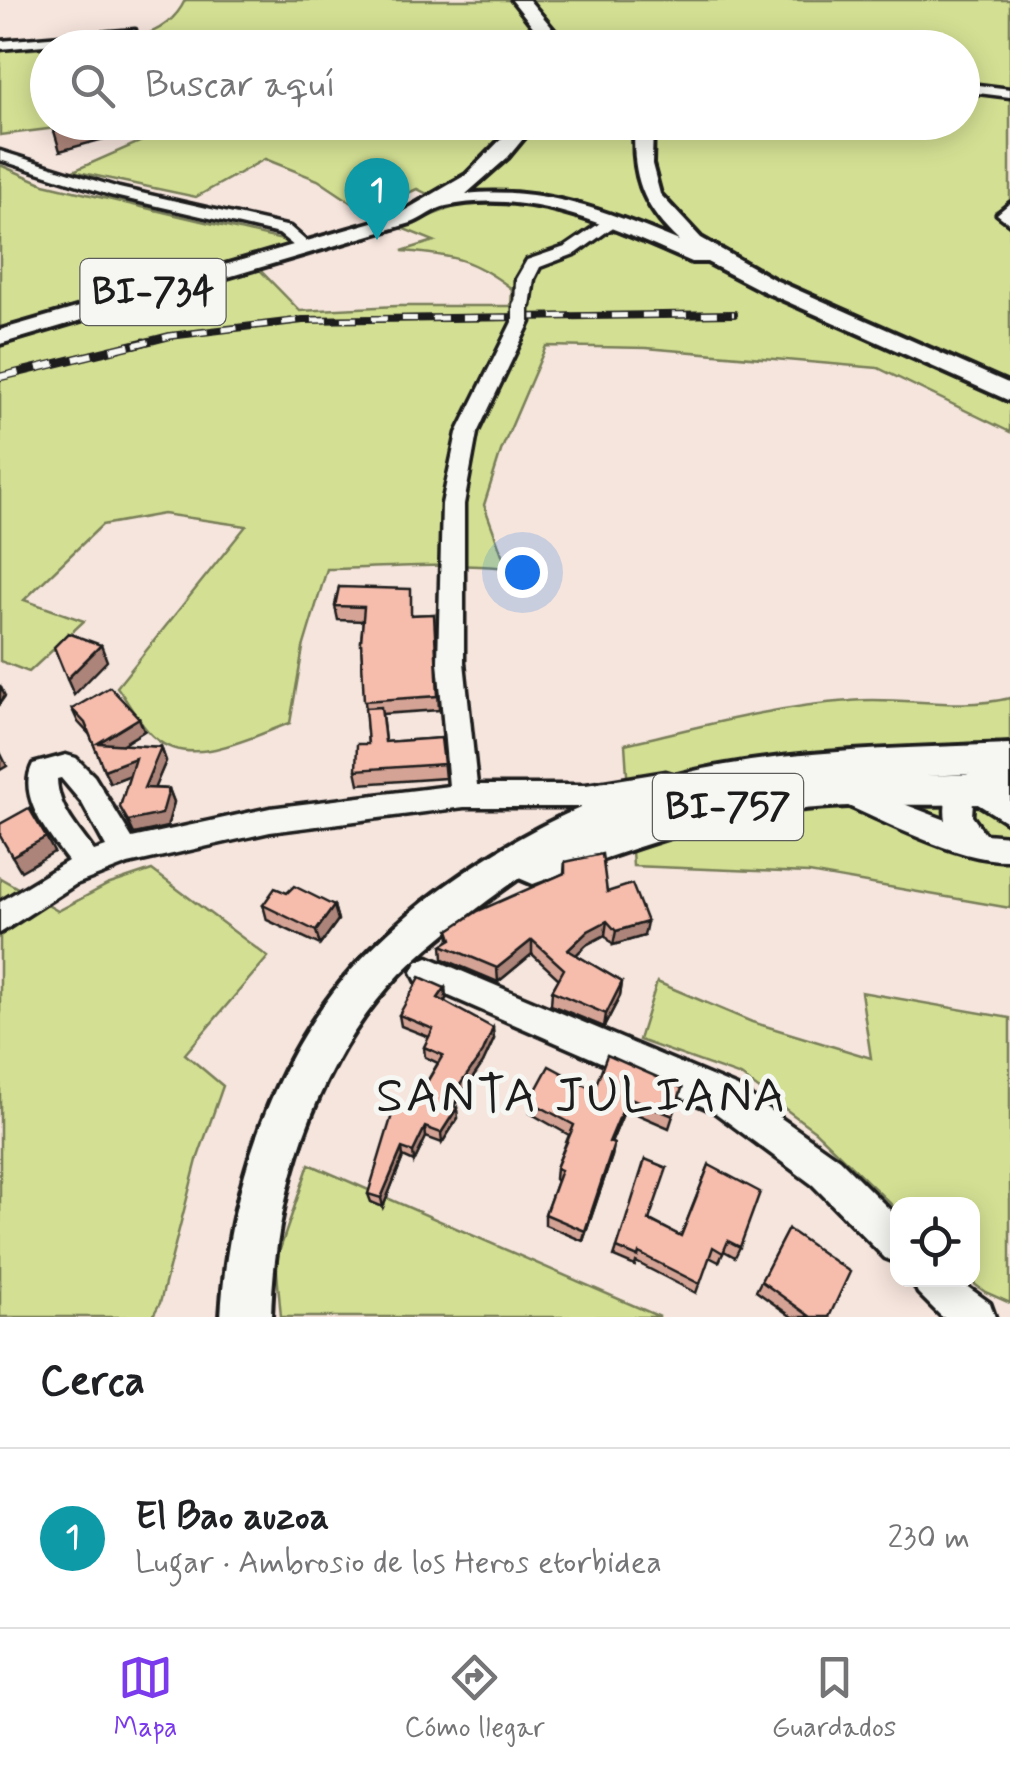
<!DOCTYPE html>
<html lang="es">
<head>
<meta charset="utf-8">
<style>
  :root { --surface:#fff; --page:#f6f6f6; --text:#202124; --muted:#757577; --line:#e0e0e0; --accent:#7c3aed }
  body { margin:0; font-family:Mynerve,sans-serif; background:var(--page); color:var(--text) }
  .controls { position:absolute; right:30px; bottom:30px; display:grid; overflow:hidden; border-radius:20px; box-shadow:0 5px 25px #0003 }
  .controls button { width:90px; height:90px; display:grid; place-items:center; padding:0; border:0; border-bottom:2px solid var(--line); background:var(--surface); color:var(--text); font:50px sans-serif }
  .you { position:absolute; left:522px; top:572px; width:35px; height:35px; margin:-25px; border:8px solid #fff; border-radius:50%; background:#1a73e8; box-shadow:0 0 0 15px #1a73e833 }
  .badge { display:grid; place-items:center; width:65px; height:65px; border-radius:50%; background:var(--accent); color:#fff; font-size:32px; font-weight:700 }
  .pin { position:absolute; translate:-50% -82px; filter:drop-shadow(0 2px 5px #0008) }
  .pin::after { content:''; position:absolute; top:52px; width:35px; height:30px; background:inherit; clip-path:polygon(0 0,100% 0,50% 100%) }
  .list { margin:0; padding:0; list-style:none }
  h2 { display:flex; justify-content:space-between; align-items:center; height:130px; margin:0; padding:0 40px; font-size:42px }
  h2 small { font-size:32px; font-weight:400; color:var(--muted) }
  .list li { display:grid; grid-template-columns:65px 1fr auto; gap:30px; align-items:center; box-sizing:border-box; height:180px; padding:0 40px; border-top:2px solid var(--line) }
  .list b { display:block; font-size:38px; white-space:nowrap }
  .list p { margin:0; font-size:32px; white-space:nowrap; color:var(--muted) }
  .list em { font-size:32px; font-style:normal; color:var(--muted) }
  .icon { flex:none; width:55px; height:55px; fill:none; stroke:currentColor; stroke-width:2; stroke-linecap:round; stroke-linejoin:round }
  .map { position:relative; flex:none; width:1010px; height:1317px; overflow:hidden }
  .search { position:absolute; background:var(--surface); box-shadow:0 5px 25px #0003; left:30px; right:30px; top:30px; height:110px; display:flex; align-items:center; gap:25px; box-sizing:border-box; padding:0 35px; border-radius:55px; color:var(--muted); font-size:38px }
  .sheet { height:310px; background:var(--surface) }
  nav { display:flex; justify-content:space-around; align-items:center; box-sizing:border-box; height:140px; border-top:2px solid var(--line); background:var(--surface); font-size:28px; color:var(--muted) }
  nav a { display:grid; justify-items:center; gap:5px }
  nav .on { color:var(--accent) }
  .map>svg:first-child { display:block }
  .green { fill:#d3e093; stroke:#787e58; stroke-width:2.5 }
  .lines { fill:none; stroke-linecap:round; stroke-linejoin:round }
  .minor-casing { stroke:#1c1c1c; stroke-width:7 }
  .major-casing { stroke:#1c1c1c; stroke-width:8 }
  .highway-casing { stroke:#1c1c1c; stroke-width:7 }
  .minor { fill:#f6f6f2; fill-rule:evenodd }
  .major { fill:#f6f6f2; fill-rule:evenodd }
  .highway { fill:#f6f6f2; fill-rule:evenodd }
  .rail-far1-casing { stroke:#1c1c1c; stroke-width:8 }
  .rail-casing { stroke:#1c1c1c; stroke-width:9 }
  .rail-far1 { stroke:#f6f6f2; stroke-width:5; stroke-dasharray:15; stroke-linecap:butt }
  .rail { stroke:#f6f6f2; stroke-width:6; stroke-dasharray:19; stroke-linecap:butt }
  .minor-bridge-casing { stroke:#1c1c1c; stroke-width:21; stroke-linecap:butt }
  .minor-bridge { stroke:#f6f6f2; stroke-width:16 }
  .wall { fill:#d4a395; stroke:#1c1c1c; stroke-width:2.5 }
  .shaded-wall { fill:#ac8479; stroke:#1c1c1c; stroke-width:2.5 }
  .building { fill:#f6bdad; stroke:#1c1c1c; stroke-width:2.5 }
  .labels { text-anchor:middle; dominant-baseline:central; stroke-width:10; stroke-linejoin:round; paint-order:stroke }
  .shield { fill:#f6f6f2; stroke:#5d5d5c; stroke-width:2.5 }
  .shield-label { font-size:38px; font-weight:bold; fill:#1c1c1c }
  .near-neighbourhood-label { font-size:50px; letter-spacing:2.5px; fill:#1c1c1c; stroke:#f6f6f2 }
</style>
</head>
<body>
<div class="map">
<svg width="1010" height="1317" viewBox="0 0 1010 1317">
  <rect width="100%" height="100%" fill="#f6e5dd"/>
  <filter id="ink" filterUnits="userSpaceOnUse"><feTurbulence type="fractalNoise" baseFrequency=".01" numOctaves="2"/><feDisplacementMap in="SourceGraphic" scale="20" xChannelSelector="R" yChannelSelector="G"/><feConvolveMatrix kernelMatrix="1 2 1 2 8 2 1 2 1" color-interpolation-filters="sRGB"/></filter>
  <g filter="url(#ink)">
    <path class="green" d="M185,0H1010V203L996,211L1010,222V432L878,368L646,348L546,346L501,451L484,505L507,568C448,562 388,568 327,569L303,648L290,723C253,736 191,770 155,738C140,726 129,703 117,687L246,526L163,514L102,525L24,600L84,621L29,672L0,661V165L44,184L325,250L259,269L300,311L397,306H511L512,289C472,258 451,255 402,251L434,241L399,227L454,207L417,189L366,212L318,180L265,159L196,197L73,171L142,141L132,123L962,122V48L52,47C97,44 164,47 185,0Z
      M47,48L48,122L96,123L0,135V51Z
      M1010,698V908L809,873L633,866L625,744C700,727 774,706 850,701C903,696 958,711 1010,698Z
      M152,870L268,957L185,1054L223,1086L197,1160L160,1303L152,1317H0V878L58,911L107,885Z
      M657,982L752,1022L871,1058L861,992L1010,1018V1303L985,1292L969,1280H972V1204H898L897,1210L815,1131L741,1076L639,1040Z
      M309,1164L660,1317H281L276,1261Z"/>
    <g class="lines">
      <g class="minor-casing">
        <path id="minor" d="M135,30L131,37L0,49V41Z
          M962,83L1010,89V97L962,91Z
          M0,151L119,188L290,227L314,248L300,251L279,234L110,195L0,160Z
          M1010,203V224L997,214Z
          M606,219L620,222L577,253L540,267L534,279L530,306L515,310L516,279L527,260L565,247Z
          M521,317L530,322L477,433L464,504V662L477,785H586L666,772L676,775L680,783L676,791L586,807H464L270,832L128,864L76,884L0,933V902L68,861C50,836 16,797 33,764L66,755L76,758L94,776L132,838L270,808L449,786L438,662L442,504L457,433L512,322ZM61,778L82,803L106,847L94,851C78,828 58,809 57,779Z
          M1010,760V782L993,785L1010,797V824L973,801L972,816L985,834L1010,836V860C959,862 889,823 841,803L837,795L841,787L851,784L946,820C939,779 977,767 1010,760Z
          M428,957L737,1087L839,1159L898,1218V1263L885,1258L813,1185L713,1111L417,982L412,972L417,962Z
          M912,1280H958L990,1303L995,1317H942L918,1293Z"/>
      </g>
      <g class="major-casing">
        <path id="major" d="M518,122H537L508,157L466,194C543,186 609,212 679,241C641,206 631,173 635,122H653L652,164L660,194L701,238L775,280L1010,384V401L759,289L707,262H692C615,229 533,188 446,206C435,208 422,219 411,223L0,344V330L397,215L466,175Z
          M1010,744V772L924,776L1010,773V803C934,807 857,801 781,812C694,824 616,855 533,884L519,878C478,907 435,939 400,974C314,1063 274,1196 271,1317H221C227,1201 267,1072 342,981C416,891 546,811 657,780C772,749 892,749 1010,744Z"/>
      </g>
      <g class="highway-casing">
        <path id="highway" d="M512,0H529L569,48H550Z
          M497,122H518L511,132L504,134L494,128Z"/>
      </g>
      <use href="#minor" class="minor"/>
      <use href="#major" class="major"/>
      <use href="#highway" class="highway"/>
      <g class="rail-far1-casing">
        <path id="rail-far1" d="M134,345L170,336L303,320L734,314"/>
      </g>
      <g class="rail-casing">
        <path id="rail" d="M0,377L144,342"/>
      </g>
      <use href="#rail-far1" class="rail-far1"/>
      <use href="#rail" class="rail"/>
      <g class="minor-bridge-casing">
        <path id="minor-bridge" d="M521,306V322"/>
      </g>
      <use href="#minor-bridge" class="minor-bridge"/>
    </g>
    <path class="wall" d="M339,587L412,615L434,614L439,710L382,714L385,742L441,738L445,778L359,784L356,770L368,744L361,642L363,621L338,620L335,606Z
      M72,709L144,731L122,745L161,747L166,761L154,788L169,789L174,802L167,827L134,834L120,807L130,775L110,783L90,735L78,722Z
      M565,862L607,892L644,936L613,945L605,935L586,945L576,955L622,982L620,996L604,1027L551,1005L552,991L559,979L532,954L498,982L443,959L442,945L450,940L449,930L564,873Z
      M287,893L334,906L338,920L320,945L267,920L263,905Z
      M445,988L446,999L444,1001L494,1039L483,1063L454,1106L458,1118L442,1143L426,1137L414,1162L403,1157L383,1207L371,1202L368,1194L410,1111L438,1063L425,1057L424,1047L429,1037L401,1026L399,1015Z
      M682,1088L669,1128L625,1109L611,1143L614,1144L612,1156L583,1241L545,1225V1214L557,1181L555,1179L556,1168L569,1135L530,1113V1101L594,1090Z
      M709,1165L740,1247L735,1257L724,1251L719,1262L709,1257L696,1293L636,1262L635,1266L614,1257L617,1248L650,1220L681,1236Z
      M788,1229L829,1317H792L756,1291Z"/>
    <path class="shaded-wall" d="M88,122H99L104,139L60,151L54,131Z
      M101,645L107,661L74,695L67,679Z
      M0,685L5,696L0,703Z
      M139,718L144,731L103,756L98,743Z
      M161,747L166,761L149,801L144,788Z
      M0,752L7,766L0,770Z
      M135,758L141,771L110,783L104,770Z
      M169,789L174,802L167,827L134,834L128,821Z
      M46,837L54,852L21,871L12,856Z
      M334,906L338,920L320,945L316,931Z
      M607,921L605,935L586,945L567,964L568,950L588,931Z
      M647,922L644,936L613,945L616,931Z
      M532,940V954L498,982L497,968Z
      M622,982L620,996L604,1027L606,1014Z
      M445,988L446,999L440,1009L438,998Z
      M493,1028L494,1039L483,1063L449,1112L448,1102Z
      M628,1097L625,1109L607,1153L609,1142Z
      M457,1108L458,1118L442,1143L441,1133Z
      M425,1127L426,1137L414,1162L413,1152Z
      M614,1144L612,1156L583,1241L585,1231Z
      M402,1148L403,1157L383,1207L381,1198Z"/>
    <path class="building" d="M54,122H88L54,131Z
      M339,587L411,589V615L434,614L438,696L364,701L361,642L364,607L335,606Z
      M68,633L101,645L67,679L54,647Z
      M110,687L139,718L98,743L161,747L144,788L169,789L162,814L128,821L120,807L135,758L104,770L85,723L72,709Z
      M381,707L385,742L441,738L444,764L356,770L357,744H368L365,708Z
      M29,808L46,837L12,856L0,836V824Z
      M602,854L607,892L632,884L647,922L616,931L607,921L588,931L568,950L622,982L606,1014L552,991L564,969L532,940L497,968L442,945L452,939L449,930L478,911L565,873V862Z
      M294,886L334,906L316,931L263,905L275,888L287,893Z
      M420,977L445,988L438,998L493,1028L483,1052L448,1102L457,1108L441,1133L425,1127L413,1152L402,1148L381,1198L368,1194L395,1105L410,1111L443,1055L424,1047L433,1029L399,1015Z
      M607,1055L682,1088L673,1116L628,1097L609,1142L614,1144L585,1231L545,1214L561,1170L556,1168L574,1125L530,1101L549,1066L594,1090Z
      M645,1159L667,1168L649,1220L681,1236L709,1165L760,1192L740,1247L728,1241L723,1253L713,1247L700,1284L639,1253L638,1257L617,1248Z
      M788,1229L850,1272L829,1317H811L761,1281Z"/>
  </g>
  <g class="labels">
    <g class="shield">
      <rect x="80.5" y="259" width="145" height="66" rx="8"/>
      <rect x="653" y="774" width="150" height="66" rx="8"/>
    </g>
    <g class="shield-label">
      <text x="153" y="292">BI-734</text>
      <text x="728" y="807">BI-757</text>
    </g>
    <g class="near-neighbourhood-label">
      <text x="582" y="1097">SANTA JULIANA</text>
    </g>
  </g>
</svg>
<div class="controls">
<button><svg class="icon" aria-label="locate" viewBox="0 0 24 24"><circle cx="12" cy="12" r="6"/><path d="M12 2v4M12 18v4M2 12h4M18 12h4"/></svg></button>
</div>
<div class="you"></div>
<div class="pin badge" style="left:377px;top:240px;background:#0f9aa8">1</div>
<div class="search"><svg class="icon" aria-label="search" viewBox="0 0 24 24"><circle cx="10" cy="10" r="6"/><path d="M15 15l6 6"/></svg>Buscar aquí</div>
</div>
<section class="sheet">
<h2>Cerca<small></small></h2>
<ul class="list">
<li><span class="badge" style="background:#0f9aa8">1</span><div><b>El Bao auzoa</b><p>Lugar · Ambrosio de los Heros etorbidea</p></div><em>230 m</em></li>
</ul>
</section>
<nav>
<a class="on"><svg class="icon" aria-label="map" viewBox="0 0 24 24"><path d="M3 6l6-2 6 2 6-2v14l-6 2-6-2-6 2zM9 4v14M15 6v14"/></svg>Mapa</a>
<a><svg class="icon" aria-label="directions" viewBox="0 0 24 24"><path d="M12 3l9 9-9 9-9-9zM9 14v-3h6M13 9l2 2-2 2"/></svg>Cómo llegar</a>
<a><svg class="icon" aria-label="saved" viewBox="0 0 24 24"><path d="M7 4h10v16l-5-4-5 4z"/></svg>Guardados</a>
</nav>
</body>
</html>
